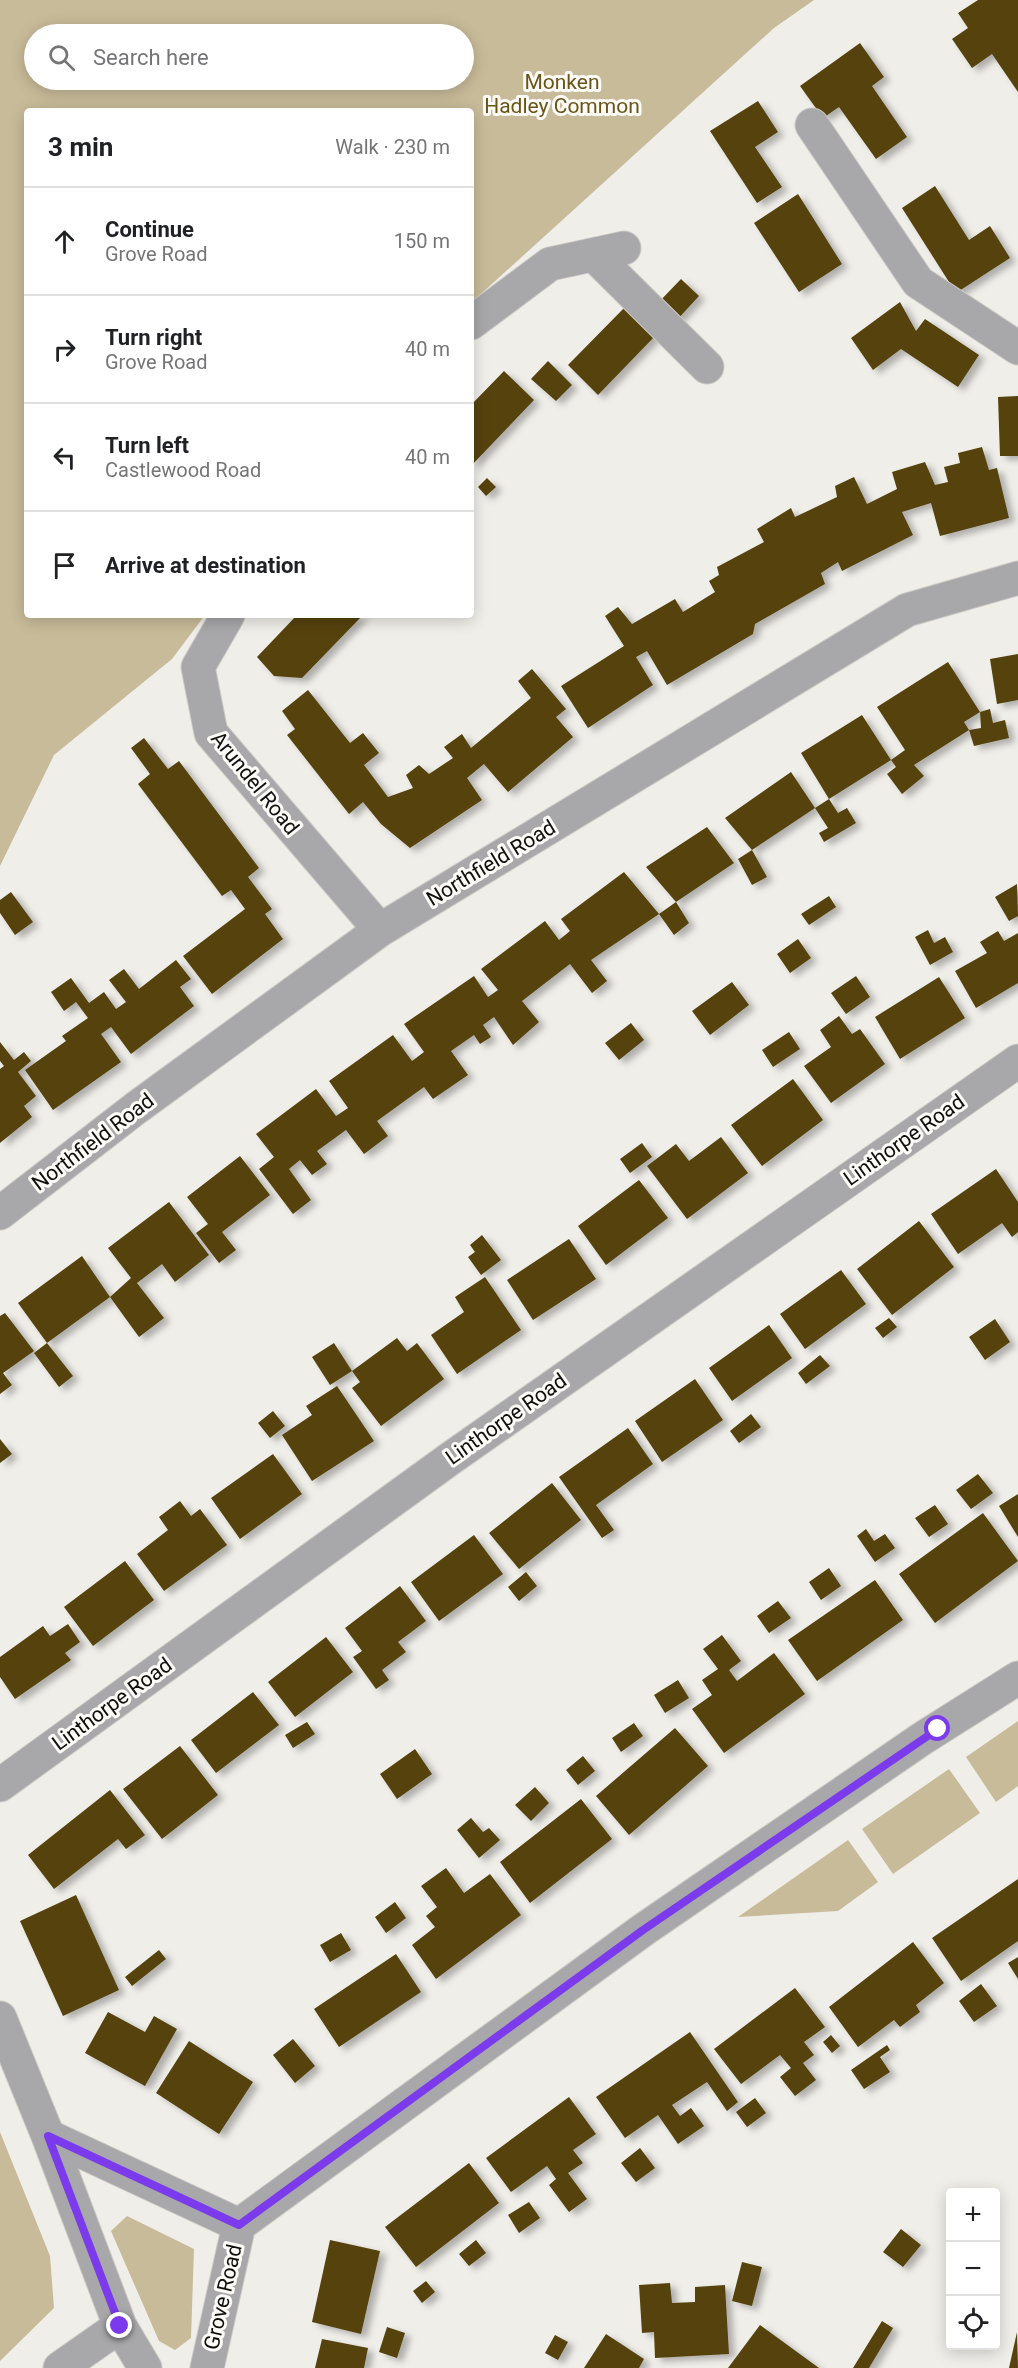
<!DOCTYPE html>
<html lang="en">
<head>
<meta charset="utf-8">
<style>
  :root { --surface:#fff; --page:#f2f2f2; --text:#202124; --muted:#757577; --line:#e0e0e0 }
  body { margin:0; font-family:Roboto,sans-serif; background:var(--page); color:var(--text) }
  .controls { position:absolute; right:18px; bottom:18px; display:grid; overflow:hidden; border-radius:6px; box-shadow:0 3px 15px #0003 }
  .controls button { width:54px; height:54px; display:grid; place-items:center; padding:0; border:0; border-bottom:2px solid var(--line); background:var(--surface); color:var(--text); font:30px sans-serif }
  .stop { position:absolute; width:18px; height:18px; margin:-14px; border:4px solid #7c3aed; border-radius:50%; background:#fff }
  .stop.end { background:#7c3aed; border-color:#fff; box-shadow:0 2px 6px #0008 }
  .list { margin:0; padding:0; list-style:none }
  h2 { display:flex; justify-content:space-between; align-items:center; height:78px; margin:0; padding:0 24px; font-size:26px }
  h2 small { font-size:20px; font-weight:400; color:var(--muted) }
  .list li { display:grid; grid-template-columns:39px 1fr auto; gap:18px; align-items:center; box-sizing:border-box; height:108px; padding:0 24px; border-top:2px solid var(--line) }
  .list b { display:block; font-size:22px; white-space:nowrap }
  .list p { margin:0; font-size:20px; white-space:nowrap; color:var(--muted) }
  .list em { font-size:20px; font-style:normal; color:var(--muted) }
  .icon { flex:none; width:33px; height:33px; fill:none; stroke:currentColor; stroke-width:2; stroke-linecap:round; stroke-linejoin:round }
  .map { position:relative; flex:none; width:1018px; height:2368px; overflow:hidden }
  .search { position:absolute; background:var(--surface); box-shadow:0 3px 15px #0003; left:24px; top:24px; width:450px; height:66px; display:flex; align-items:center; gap:15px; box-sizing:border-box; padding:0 21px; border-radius:33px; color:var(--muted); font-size:22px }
  .panel { position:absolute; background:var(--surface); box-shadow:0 3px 15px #0003; left:24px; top:108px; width:450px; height:510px; border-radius:6px }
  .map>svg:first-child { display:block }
  .green { fill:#c8bb99; fill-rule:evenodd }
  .building { fill:#54430f; filter:url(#shadow) }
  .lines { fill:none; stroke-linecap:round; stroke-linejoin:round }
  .minor-casing { stroke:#cccac6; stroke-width:35 }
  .minor { stroke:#a8a7a9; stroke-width:33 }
  .route { stroke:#7c3aed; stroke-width:8 }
  .labels { text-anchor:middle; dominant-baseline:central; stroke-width:6; stroke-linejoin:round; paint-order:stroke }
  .park-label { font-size:21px; fill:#695519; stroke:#fdfbf7 }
  .street-label { font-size:21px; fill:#0f0f0d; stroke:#fdfbf7 }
</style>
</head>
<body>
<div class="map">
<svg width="1018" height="2368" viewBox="0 0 1018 2368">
  <defs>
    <filter id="shadow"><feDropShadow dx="6" dy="4" stdDeviation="3" flood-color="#0004"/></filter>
  </defs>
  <rect width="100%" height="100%" fill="#f0eee9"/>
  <path class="green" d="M0,0H814L774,28L471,303V111H27V615H205L172,659L54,755L0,866ZM34,34H464V80H34Z
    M1018,1721V1786L996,1802L966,1757Z
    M949,1769L980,1813L893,1874L862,1829Z
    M848,1840L878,1882L838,1911L738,1917Z
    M0,2132L50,2256L54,2308L0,2361Z
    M127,2216L194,2249L191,2338L175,2350L159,2341L111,2231Z"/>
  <path class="building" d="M978,0H1018V92L992,54L972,68L952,39L968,28L958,13Z
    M860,43L884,77L872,86L907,137L876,159L839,107L823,118L800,86Z
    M758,101L778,132L755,147L782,187L757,203L710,131Z
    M935,186L969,240L990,226L1010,258L956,293L902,208Z
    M798,194L842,264L799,292L754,223Z
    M681,279L699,296L676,321L657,304Z
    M900,302L916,331L925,319L979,355L958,387L901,349L873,370L851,338Z
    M627,305L657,334L598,395L568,365Z
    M548,361L572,385L556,401L531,379Z
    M504,371L534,400L471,466V405Z
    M1018,396V456H1000L998,397Z
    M982,447L989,470L997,468L1009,518L940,536L931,503L902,512L913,535L842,571L838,562L821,573L825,584L755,624L753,634L667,685L647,651L636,657L653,685L588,728L561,686L624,646L605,616L618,607L632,624L675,599L683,612L715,592L709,581L719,575L717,567L764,542L757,529L791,508L795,517L837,497L835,486L854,477L867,504L897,489L892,472L925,462L935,485L948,482L944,467L960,463L958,453Z
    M487,478L496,487L486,496L478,487Z
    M297,615H363L302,678L274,676L257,657Z
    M1018,654V700L997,704L990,659Z
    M948,662L980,712L964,722L969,730L914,765L924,776L902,794L887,774L896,767L891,760L905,750L877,707Z
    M532,669L566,709L556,717L573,737L508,792L484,764L467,778L482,800L410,848L381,824L363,802L349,814L287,735L295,729L282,711L308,690L350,743L363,733L379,753L364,765L388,797L413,788L406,775L419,765L429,774L453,758L444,747L462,734L471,748L531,698L518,681Z
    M990,709L993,723L1005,720L1009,738L974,746L969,730L981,728L980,712Z
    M862,715L891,760L829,799L801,753Z
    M144,738L168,769L179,761L259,868L248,877L272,909L265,914L283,939L212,994L183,956L245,909L231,890L222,896L138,784L150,774L131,748Z
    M791,772L815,808L829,799L838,813L847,808L856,823L824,842L819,833L828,828L815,808L752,850L767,877L752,885L738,859L752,850L725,818Z
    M707,827L734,863L676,902L646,867Z
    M624,872L659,914L591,960L607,981L592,993L570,964L522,1001L539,1022L513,1045L494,1017L483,1025L491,1037L480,1044L474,1035L451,1051L468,1075L433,1099L424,1087L377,1121L388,1136L364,1154L346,1130L317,1151L327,1164L312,1175L300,1160L289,1169L311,1200L293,1214L259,1169L274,1157L256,1134L316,1089L336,1116L348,1108L329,1081L393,1035L412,1061L424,1052L404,1024L474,976L488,997L498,990L481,969L545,921L559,940L570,931L561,919Z
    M1017,884L1018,916L1009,921L995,897Z
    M11,892L33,922L15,935L0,913V900Z
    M829,896L836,907L809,925L801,914Z
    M676,902L689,923L674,935L659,914Z
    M928,930L934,943L945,937L953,952L930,965L915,937Z
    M998,931L1004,941L1018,933V983L976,1008L955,971L987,953L980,942Z
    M798,939L811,958L790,973L777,954Z
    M176,960L191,979L180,987L194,1006L131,1054L111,1027L101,1034L121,1062L53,1110L25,1070L66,1041L62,1036L88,1018L76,1002L64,1011L51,992L71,978L89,1003L104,992L116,1009L126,1002L109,980L124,969L139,989Z
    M856,976L870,997L846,1014L831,993Z
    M939,977L965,1018L900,1059L875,1017Z
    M732,982L749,1005L710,1035L692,1011Z
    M839,1016L852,1034L860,1029L885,1064L831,1103L804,1066L831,1047L820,1030Z
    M631,1023L644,1040L619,1060L605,1043Z
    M789,1032L800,1049L773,1067L762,1050Z
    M0,1042L14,1060L24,1052L31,1061L18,1072L36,1096L24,1106L32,1117L0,1143V1069L4,1066L0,1061Z
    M793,1079L823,1120L762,1166L731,1125Z
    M721,1137L748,1173L687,1219L647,1166L676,1144L689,1161Z
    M642,1143L652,1157L630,1173L620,1159Z
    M240,1156L270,1195L222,1232L236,1250L219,1263L196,1233L208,1224L187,1197Z
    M996,1169L1018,1202V1232L1012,1237L1002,1223L958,1254L931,1214Z
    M639,1180L668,1218L606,1265L578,1226Z
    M169,1202L209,1255L175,1282L162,1264L137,1283L164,1318L139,1337L110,1297L131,1278L108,1248Z
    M919,1221L954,1267L892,1315L857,1269Z
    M482,1235L501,1260L481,1275L468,1257L475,1252L470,1245Z
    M569,1239L596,1279L533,1320L507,1280Z
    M82,1256L110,1297L47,1343L18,1303Z
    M841,1270L866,1304L805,1349L780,1314Z
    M485,1277L521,1330L457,1374L431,1335L464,1312L455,1297Z
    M5,1313L34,1351L3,1373L12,1385L0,1394V1316Z
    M889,1318L897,1327L883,1338L875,1328Z
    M995,1319L1010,1342L985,1360L969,1337Z
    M769,1325L792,1358L732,1401L709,1368Z
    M397,1338L407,1351L417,1343L444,1379L381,1426L352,1388L360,1382L352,1371Z
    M47,1343L73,1376L59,1387L34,1353Z
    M334,1343L352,1371L330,1385L312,1357Z
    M820,1355L830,1366L806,1384L798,1373Z
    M695,1379L723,1420L662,1462L635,1421Z
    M337,1386L374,1441L312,1481L282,1435L312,1415L306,1406Z
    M273,1411L285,1426L270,1438L258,1423Z
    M751,1414L761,1427L739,1443L730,1431Z
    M628,1428L653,1464L596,1505L614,1530L602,1538L559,1477Z
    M0,1439L12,1454L0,1463Z
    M273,1454L302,1494L240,1539L211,1498Z
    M978,1474L993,1493L971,1509L956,1490Z
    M552,1483L581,1520L519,1569L489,1533Z
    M1018,1494V1537L999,1506Z
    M180,1501L191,1516L200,1509L227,1545L164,1591L137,1554L168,1530L159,1517Z
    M935,1505L948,1524L929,1537L915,1518Z
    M983,1513L1018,1561L935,1623L899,1574Z
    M866,1529L874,1541L885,1534L895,1548L875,1562L857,1536Z
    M474,1535L503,1574L439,1621L411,1582Z
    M125,1561L154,1600L93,1646L64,1607Z
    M829,1568L841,1586L821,1600L809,1582Z
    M526,1572L537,1586L519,1601L508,1587Z
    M875,1580L903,1620L817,1681L788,1640Z
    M400,1586L426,1621L398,1642L406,1652L382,1670L389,1680L376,1689L353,1657L362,1651L345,1628Z
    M778,1601L791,1618L769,1633L757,1616Z
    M68,1624L80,1642L65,1653L71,1660L15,1699L0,1677V1657L43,1626L50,1636Z
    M722,1635L741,1661L729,1670L737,1681L774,1653L805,1694L724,1753L692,1709L712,1695L702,1680L718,1669L703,1649Z
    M326,1637L353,1672L295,1717L268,1682Z
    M678,1680L689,1698L665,1713L654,1695Z
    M253,1692L279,1725L216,1773L191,1740Z
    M307,1722L315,1734L293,1748L285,1735Z
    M634,1723L643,1736L621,1752L612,1738Z
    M675,1728L708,1766L629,1835L596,1796Z
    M180,1746L218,1795L162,1839L123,1789Z
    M415,1749L432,1774L397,1799L380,1774Z
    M583,1756L595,1771L578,1785L566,1770Z
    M535,1787L549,1803L531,1821L515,1805Z
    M110,1790L145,1835L126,1849L118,1839L54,1889L28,1855Z
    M581,1799L612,1839L530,1903L500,1862Z
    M471,1818L483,1832L489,1828L500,1840L479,1858L457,1830Z
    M446,1868L464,1893L490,1874L521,1915L436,1979L412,1945L435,1927L426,1916L437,1907L421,1886Z
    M1018,1879V1941L961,1981L932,1938Z
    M76,1895L119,1990L63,2016L20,1921Z
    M395,1902L406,1918L386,1933L375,1917Z
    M341,1933L351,1950L330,1962L320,1945Z
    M913,1942L944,1983L916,2005L920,2012L900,2027L894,2020L858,2047L829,2007Z
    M159,1950L166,1959L132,1986L125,1977Z
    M396,1954L421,1992L339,2047L314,2009Z
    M1018,1957V1979L1008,1963Z
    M981,1984L997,2006L974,2022L959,2001Z
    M795,1988L825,2027L804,2042L814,2055L803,2063L816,2080L795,2096L780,2077L791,2068L780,2055L741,2084L714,2049Z
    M108,2012L145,2032L154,2016L177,2029L145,2086L85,2053Z
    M690,2032L738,2102L727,2111L707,2082L672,2105L680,2116L691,2108L704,2126L678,2144L658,2115L625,2138L596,2097Z
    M831,2035L840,2046L832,2053L823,2042Z
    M293,2039L315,2066L295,2083L273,2055Z
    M189,2041L253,2082L219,2134L156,2093Z
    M887,2045L890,2050L880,2057L890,2072L864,2089L851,2070Z
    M569,2097L596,2134L573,2150L583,2163L568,2173L587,2199L569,2212L549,2185L556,2179L547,2166L511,2192L486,2158Z
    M755,2098L766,2113L747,2127L736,2112Z
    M640,2148L655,2168L636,2182L621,2163Z
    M469,2163L499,2203L416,2267L385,2227Z
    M529,2202L540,2218L519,2233L508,2215Z
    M901,2229L921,2245L903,2267L883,2252Z
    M330,2240L380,2251L361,2334L312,2322Z
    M476,2240L486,2253L469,2266L459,2254Z
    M742,2262L762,2267L752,2306L732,2301Z
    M426,2281L435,2292L422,2303L413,2291Z
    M670,2283L672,2303L695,2302V2287L725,2285L729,2354L655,2358L654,2332L642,2333L639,2285Z
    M882,2321L893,2328L869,2368H853Z
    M760,2325L819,2368H728Z
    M387,2327L405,2333L397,2358L379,2352Z
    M1017,2332L1018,2368H1009Z
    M606,2334L644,2359L639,2368H584Z
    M555,2335L568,2342L558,2360L545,2353Z
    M322,2339L368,2348L364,2368H315Z"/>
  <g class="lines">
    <g class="minor-casing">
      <path id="minor" d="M812,125L918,282L1018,348
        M594,255L707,367
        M471,323L550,264L624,248
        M228,615L198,667L211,733L380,930
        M0,1213L136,1108L380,930L907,610L1018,578
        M0,1785L451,1458L1018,1061
        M0,2018L48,2136L120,2326L145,2368
        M48,2136L239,2225
        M60,2368L120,2326
        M207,2368L239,2225L643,1930L923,1738L1018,1678"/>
    </g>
    <use href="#minor" class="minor"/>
  </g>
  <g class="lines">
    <path class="route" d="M120,2326L48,2136L239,2225L643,1930L938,1729"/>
  </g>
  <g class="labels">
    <g class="park-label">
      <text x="562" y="82">Monken<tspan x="562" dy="24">Hadley Common</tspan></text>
    </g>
    <g class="street-label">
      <text transform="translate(255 783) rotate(51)">Arundel Road</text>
      <text transform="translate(491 863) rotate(-31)">Northfield Road</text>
      <text transform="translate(904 1140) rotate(-35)">Linthorpe Road</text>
      <text transform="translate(93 1142) rotate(-37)">Northfield Road</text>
      <text transform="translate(506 1419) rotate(-35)">Linthorpe Road</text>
      <text transform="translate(112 1704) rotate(-36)">Linthorpe Road</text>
      <text transform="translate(223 2297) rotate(-77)">Grove Road</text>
    </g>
  </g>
</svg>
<div class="controls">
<button>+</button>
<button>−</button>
<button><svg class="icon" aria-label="locate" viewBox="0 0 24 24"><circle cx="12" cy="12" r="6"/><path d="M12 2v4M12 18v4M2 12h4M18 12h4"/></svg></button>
</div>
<div class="stop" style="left:938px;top:1729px"></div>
<div class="stop end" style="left:120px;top:2326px"></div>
<div class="search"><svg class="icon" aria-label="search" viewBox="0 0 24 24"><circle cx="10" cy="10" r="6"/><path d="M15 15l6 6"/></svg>Search here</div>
<section class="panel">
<h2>3 min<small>Walk · 230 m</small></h2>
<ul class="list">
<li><svg class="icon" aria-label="ahead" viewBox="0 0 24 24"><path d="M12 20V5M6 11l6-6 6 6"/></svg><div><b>Continue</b><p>Grove Road</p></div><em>150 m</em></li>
<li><svg class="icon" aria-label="right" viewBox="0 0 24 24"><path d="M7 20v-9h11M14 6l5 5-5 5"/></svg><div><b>Turn right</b><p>Grove Road</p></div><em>40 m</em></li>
<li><svg class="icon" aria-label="left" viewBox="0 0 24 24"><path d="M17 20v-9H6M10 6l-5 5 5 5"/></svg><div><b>Turn left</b><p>Castlewood Road</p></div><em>40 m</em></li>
<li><svg class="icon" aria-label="arrive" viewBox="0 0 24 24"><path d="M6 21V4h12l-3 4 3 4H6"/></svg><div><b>Arrive at destination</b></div></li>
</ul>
</section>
</div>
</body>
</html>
